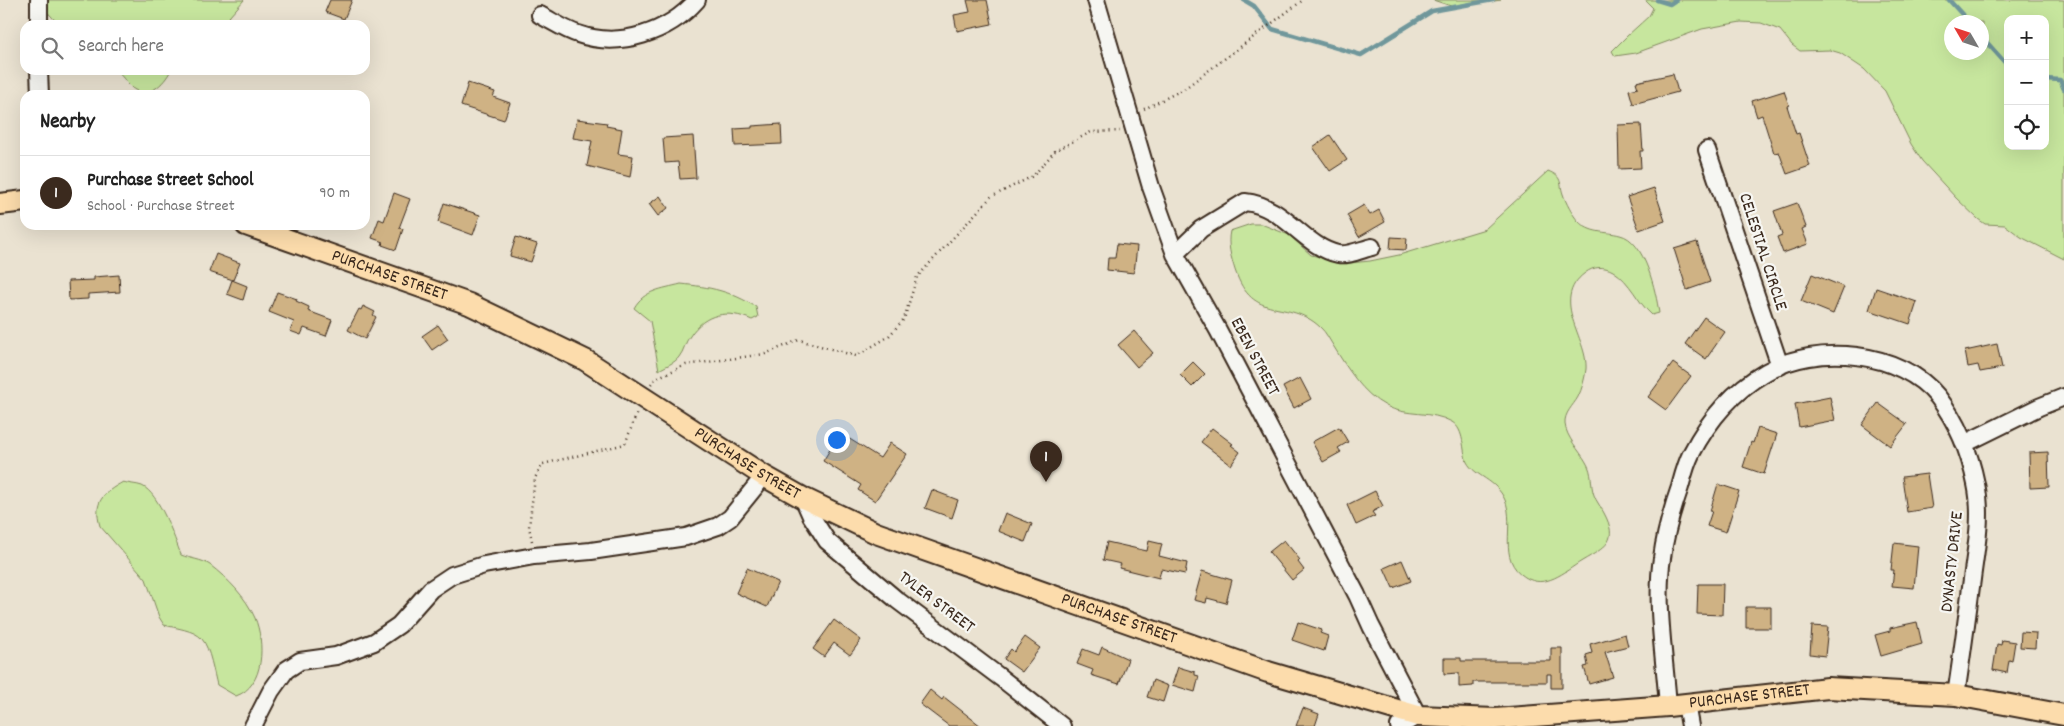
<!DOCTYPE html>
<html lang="en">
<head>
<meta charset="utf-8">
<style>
  :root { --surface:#fff; --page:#f2f2f2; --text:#222; --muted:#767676; --line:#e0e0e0; --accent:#3b2a1e }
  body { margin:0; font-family:Dekko,sans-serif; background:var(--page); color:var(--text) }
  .controls { position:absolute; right:15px; top:15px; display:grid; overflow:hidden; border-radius:10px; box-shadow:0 5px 20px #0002 }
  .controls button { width:45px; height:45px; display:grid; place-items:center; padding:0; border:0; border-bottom:1px solid var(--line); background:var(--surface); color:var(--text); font:25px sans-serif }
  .compass { position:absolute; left:1944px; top:15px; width:45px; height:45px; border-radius:50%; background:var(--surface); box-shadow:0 5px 20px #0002; rotate:309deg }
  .you { position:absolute; left:836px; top:439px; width:18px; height:18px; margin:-12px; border:4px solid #fff; border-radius:50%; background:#1a73e8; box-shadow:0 0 0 8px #1a73e833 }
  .badge { display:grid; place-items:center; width:32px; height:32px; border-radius:50%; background:var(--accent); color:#fff; font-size:16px; font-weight:700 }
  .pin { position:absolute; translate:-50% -41px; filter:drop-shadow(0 1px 2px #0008) }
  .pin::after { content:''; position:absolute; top:26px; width:18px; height:15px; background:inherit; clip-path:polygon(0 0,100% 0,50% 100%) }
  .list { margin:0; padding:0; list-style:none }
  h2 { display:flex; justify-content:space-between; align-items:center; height:65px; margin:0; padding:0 20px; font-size:21px }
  h2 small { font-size:16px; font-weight:400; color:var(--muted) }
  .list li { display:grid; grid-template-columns:32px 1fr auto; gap:15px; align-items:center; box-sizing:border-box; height:75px; padding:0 20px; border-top:1px solid var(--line) }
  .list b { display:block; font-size:19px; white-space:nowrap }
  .list p { margin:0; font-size:16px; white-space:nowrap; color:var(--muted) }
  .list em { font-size:16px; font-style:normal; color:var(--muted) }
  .icon { flex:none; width:28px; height:28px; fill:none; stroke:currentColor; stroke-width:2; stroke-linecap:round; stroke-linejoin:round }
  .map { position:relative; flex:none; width:2064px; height:726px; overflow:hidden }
  .search { position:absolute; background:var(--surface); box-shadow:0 5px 20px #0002; left:20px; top:20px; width:350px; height:55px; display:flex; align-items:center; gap:12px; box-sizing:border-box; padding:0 18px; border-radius:15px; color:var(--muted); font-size:19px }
  .panel { position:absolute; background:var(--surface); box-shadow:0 5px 20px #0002; left:20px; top:90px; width:350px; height:140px; border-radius:15px }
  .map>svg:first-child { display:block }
  .green { fill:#c7e69e; stroke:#81885e; fill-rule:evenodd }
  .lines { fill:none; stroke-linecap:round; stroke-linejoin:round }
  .stream { stroke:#6f979b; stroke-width:4.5 }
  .building { fill:#cfb284; stroke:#3b2a1e }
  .minor-casing { stroke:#3b2a1e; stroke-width:20 }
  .major-casing { stroke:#3b2a1e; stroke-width:24 }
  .path { stroke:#3b2a1e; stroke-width:2.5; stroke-dasharray:1 4; stroke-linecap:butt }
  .minor { stroke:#f6f6f2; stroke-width:16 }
  .major { stroke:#fcdcac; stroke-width:20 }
  .labels { text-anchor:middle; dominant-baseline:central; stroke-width:4.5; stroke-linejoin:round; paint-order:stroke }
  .street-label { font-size:18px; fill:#3b2a1e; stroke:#f6f6f2 }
</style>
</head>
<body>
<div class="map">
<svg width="2064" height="726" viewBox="0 0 2064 726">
  <rect width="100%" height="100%" fill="#eae2d1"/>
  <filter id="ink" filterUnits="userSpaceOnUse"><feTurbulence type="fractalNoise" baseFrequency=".02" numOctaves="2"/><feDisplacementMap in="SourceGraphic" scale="10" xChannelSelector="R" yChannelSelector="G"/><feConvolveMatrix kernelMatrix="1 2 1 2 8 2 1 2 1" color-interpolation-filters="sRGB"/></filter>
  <g filter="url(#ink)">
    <path class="green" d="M37,0H244L222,25H59Z
      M1433,0H1501L1454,7Z
      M1645,0H2064V259L2021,237L2005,225L1985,224L1978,219L1956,198L1922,161L1911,144L1885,91L1864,69L1840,53L1830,50L1800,51L1792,45L1780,30L1761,23L1741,22L1702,29L1636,53L1615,56L1612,51L1627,36L1649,16L1653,8ZM2008,19H2045V146H2008ZM1952,22H1982V52H1952Z
      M114,70H171C164,84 148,100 132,88C125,82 122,74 114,70Z
      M1548,171C1563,177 1559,182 1563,194C1566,203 1572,214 1578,221C1590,234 1605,231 1620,235C1645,240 1656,292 1659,313L1652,315C1637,302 1631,282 1613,271C1604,266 1594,266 1585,273C1549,300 1588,338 1586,369C1585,378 1582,389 1578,397C1573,406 1564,413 1565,424C1566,437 1580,451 1586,462C1593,473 1590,484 1594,495C1596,501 1601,507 1604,513C1619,541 1606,547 1582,561C1564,572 1545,590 1525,577C1496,559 1516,526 1505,500C1496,479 1475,477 1467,462C1462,450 1465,430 1452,422C1431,410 1406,417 1386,406C1363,394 1347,368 1334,347C1330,341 1326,332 1320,327C1288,297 1253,324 1235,270C1231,257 1227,244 1230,231L1251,224H1261L1289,235L1311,255L1350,263L1370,261L1399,255L1485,229Z
      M681,284C710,287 731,291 756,307L758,317L752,320C728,309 705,313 690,336C685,342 684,351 679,357C675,363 665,366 659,370L650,321L634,308C644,290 662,289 681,284Z
      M123,482C129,484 137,484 142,486C159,493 175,539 181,555C191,559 201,559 210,565C228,579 246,597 255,618C265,642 265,686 236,696L217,685C214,674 210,648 202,639C195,630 175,628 164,625L159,617L146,579L100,526C93,502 103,493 123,482Z"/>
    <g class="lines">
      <path class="stream" d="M1244,0L1254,6L1272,29L1361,55L1432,11L1493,0
        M1657,0L1670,4L1676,0
        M1949,0L1969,22
        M1982,37L2008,66
        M2045,79L2060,80L2064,89"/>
    </g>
    <path class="building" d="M330,0H352L344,19L325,12Z
      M967,0H987L992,24L957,31L954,15L970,12Z
      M1673,74L1678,92L1633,104L1629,90L1638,88L1636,82Z
      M468,83L495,92L493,97L510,103L504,120L461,106Z
      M1784,91L1789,105L1787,106L1796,134L1799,133L1810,166L1787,174L1779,152L1774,153L1762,115L1757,117L1752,101Z
      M577,119L607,123L606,126L622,129L618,154L633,156L630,177L587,166L592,141L573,138Z
      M781,124L782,144L735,146L734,129L752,128V126Z
      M1641,124L1643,151H1640L1641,168L1619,169L1618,125Z
      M1330,135L1347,160L1330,171L1313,147Z
      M693,136L696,178L680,179L678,162L665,163L663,138Z
      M1654,188L1665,221L1639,230L1627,197Z
      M394,193L410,199L399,228L403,229L396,250L382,245L383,242L372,238L379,219L384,221Z
      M660,196L668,208L658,216L649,204Z
      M444,203L480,215L473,235L438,222Z
      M1797,203L1806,227L1802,229L1808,244L1783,253L1777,237L1782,235L1774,211Z
      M1364,205L1370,215L1379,210L1385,222L1359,237L1347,215Z
      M516,237L537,244L531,262L510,256Z
      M1391,237L1407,238L1406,250L1390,249Z
      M1697,242L1710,282L1687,290L1674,249Z
      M1117,244L1137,246L1134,273L1107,270L1108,258H1115Z
      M216,254L240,263L233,280L209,272Z
      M1812,274L1844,287L1833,314L1801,301Z
      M119,275L120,292L88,294V299L69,300L68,281L94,280V277Z
      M232,280L247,286L243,300L227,294Z
      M1876,288L1917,302L1910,324L1869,310Z
      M277,292L297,299L296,301L309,307L308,311L332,320L326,336L304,328L301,335L290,331L294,322L269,312Z
      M363,306L375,312L373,315L376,317L365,339L348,330L359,309L361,310Z
      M1704,317L1725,332L1706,359L1685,344Z
      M438,325L448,339L432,350L422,336Z
      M1134,331L1153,353L1137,367L1118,345Z
      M1997,344L2002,368L1980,372L1978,365L1968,367L1965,351Z
      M1193,362L1205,374L1192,387L1180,375Z
      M1673,363L1691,376L1666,410L1648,397Z
      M1300,378L1311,399L1294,408L1283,387Z
      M1830,397L1835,420L1799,427L1795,404Z
      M1878,403L1907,424L1890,446L1862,425Z
      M1339,427L1348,442L1338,448L1341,452L1323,462L1312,442Z
      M1212,428L1233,444L1231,445L1240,452L1231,465L1201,442Z
      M1758,428L1777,434L1764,474L1743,467L1751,442L1753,443Z
      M840,433L880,458L890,443L907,454L875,501L858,490L861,485L823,461Z
      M2048,452L2049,487L2030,488L2029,453Z
      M1927,474L1932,508L1907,512L1902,477Z
      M1718,484L1739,491L1726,532L1707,526L1712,511H1710Z
      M932,490L958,500L952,518L925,508Z
      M1375,491L1383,506L1372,512L1375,516L1356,525L1347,505Z
      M1005,513L1032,524L1025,542L998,531Z
      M1284,540L1300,560L1298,562L1304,570L1292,580L1269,552Z
      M1149,541L1162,544L1159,556L1187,563L1185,574L1161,569L1159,578L1119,568L1121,564L1103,560L1107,542L1147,551Z
      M1894,543L1918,546L1914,588L1892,586L1894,570H1891Z
      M1402,560L1411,581L1393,588L1384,568Z
      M747,568L778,582L767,607L736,593Z
      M1202,571L1232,580L1226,603L1207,598L1206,603L1194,600Z
      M1698,584H1723L1722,615L1697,614Z
      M1746,607H1771V628H1746Z
      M834,620L861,640L850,655L834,643L824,657L813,649Z
      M1298,622L1322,630L1320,633L1328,636L1324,651L1292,640Z
      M1917,622L1922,644L1881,656L1875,635L1890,631V628Z
      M1812,626L1828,627L1825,656L1810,654Z
      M2021,632L2036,633L2035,648L2020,647Z
      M1625,634L1628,646L1605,652L1613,677L1589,684L1584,667L1588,666L1586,655L1592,653L1590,644Z
      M1025,637L1040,648L1022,672L1004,659L1011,649L1014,652Z
      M2002,640L2015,642L2012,661L2009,660L2007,673L1993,670L1997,644L2001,645Z
      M1102,647L1128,659L1119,684L1091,675L1093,670L1077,664L1083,649L1099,655Z
      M1551,648H1562V688H1551V674H1547V682H1473V686L1459,687V673L1444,674V658H1461V661H1551Z
      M1178,667L1195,672V675L1199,676L1195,692L1172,685Z
      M1153,680L1168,686L1163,702L1147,697Z
      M930,690L942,700L944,697L981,726H949L920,704Z
      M1303,708L1319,714L1315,726H1296Z"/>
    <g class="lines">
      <g class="minor-casing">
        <path id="minor" d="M39,0V25
          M1096,0L1151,187L1175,254L1218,330L1357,595L1371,626L1418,716L1399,726
          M540,15C552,21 565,30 578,34C620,49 669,32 697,0
          M39,70L40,95
          M1707,150L1780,366
          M1175,254L1201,229L1245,202C1285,206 1304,247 1338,254C1348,256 1363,249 1372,247
          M1964,444L2039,407L2064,397
          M803,498L811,516L827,541L897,600L1001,678L1062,726
          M1686,704L1690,726
          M1668,706C1665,661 1655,601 1662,558C1665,534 1672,510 1680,487C1683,476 1686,464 1691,454C1708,421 1733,391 1766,372C1815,343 1901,350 1938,397C1957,422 1970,454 1976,484C1983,516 1976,547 1972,579C1967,617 1962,656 1956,695
          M253,726L271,691L286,670L300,661L336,656L374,642L399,625L431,589L452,575L484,565L534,556L591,551L686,537L718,526L730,518L764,476"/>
      </g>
      <g class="major-casing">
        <g id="major">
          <path d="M0,204L25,201"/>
          <path id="s1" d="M246,225L469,304L585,360L764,476L803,498L876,533L1268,672L1418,716L1495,719L1668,706L1828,688L1956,695L2064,715"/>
        </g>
      </g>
      <path class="path" d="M1144,109L1184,89L1303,0
        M651,384L656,378L686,365L765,354L799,340L856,356L888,337L904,319L917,277L991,197L1033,176L1055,151L1091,132L1120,131
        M532,541L529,527L535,478L543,464L625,444L637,413"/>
      <use href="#minor" class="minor"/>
      <use href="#major" class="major"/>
    </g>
  </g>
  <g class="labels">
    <g class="street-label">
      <text transform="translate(1762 252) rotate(72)">CELESTIAL CIRCLE</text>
      <text stroke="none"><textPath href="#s1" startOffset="152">PURCHASE STREET</textPath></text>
      <text transform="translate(1254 357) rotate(62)">EBEN STREET</text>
      <text stroke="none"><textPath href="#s1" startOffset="558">PURCHASE STREET</textPath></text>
      <text transform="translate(1953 562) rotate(-84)">DYNASTY DRIVE</text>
      <text transform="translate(936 603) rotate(37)">TYLER STREET</text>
      <text stroke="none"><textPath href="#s1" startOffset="962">PURCHASE STREET</textPath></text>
      <text stroke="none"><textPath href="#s1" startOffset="1609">PURCHASE STREET</textPath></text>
    </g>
  </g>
</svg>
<div class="controls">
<button>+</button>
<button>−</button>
<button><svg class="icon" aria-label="locate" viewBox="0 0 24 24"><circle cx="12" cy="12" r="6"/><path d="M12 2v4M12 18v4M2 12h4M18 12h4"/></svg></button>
</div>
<svg class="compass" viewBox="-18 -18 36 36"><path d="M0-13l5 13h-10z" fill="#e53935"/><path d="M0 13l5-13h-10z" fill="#767676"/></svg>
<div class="you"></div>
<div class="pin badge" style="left:1046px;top:482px">1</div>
<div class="search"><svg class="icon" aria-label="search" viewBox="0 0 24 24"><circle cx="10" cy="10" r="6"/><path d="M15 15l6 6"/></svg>Search here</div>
<section class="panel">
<h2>Nearby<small></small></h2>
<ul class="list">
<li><span class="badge">1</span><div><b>Purchase Street School</b><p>School · Purchase Street</p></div><em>90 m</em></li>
</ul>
</section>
</div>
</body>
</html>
